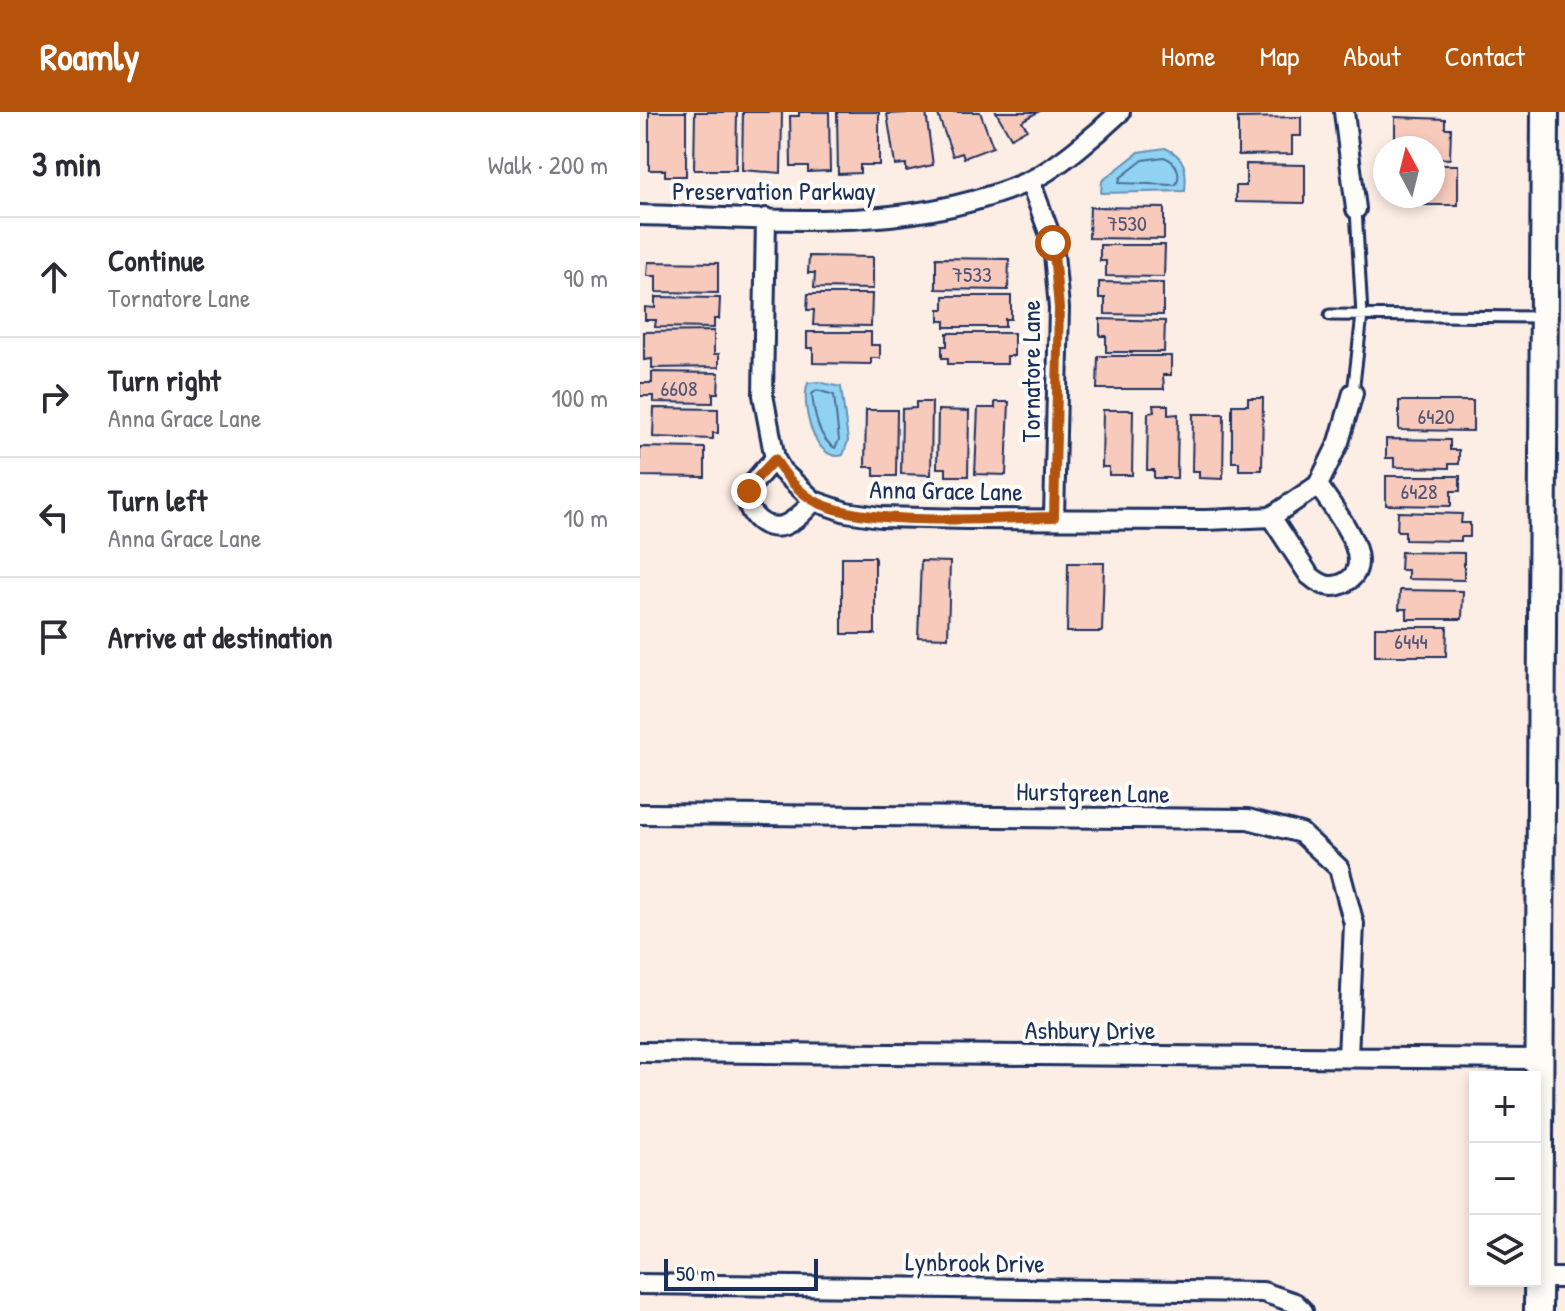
<!DOCTYPE html>
<html lang="en">
<head>
<meta charset="utf-8">
<style>
  :root { --surface:#fff; --page:#f2f2f3; --text:#2b2b33; --muted:#7c7c81; --line:#e1e1e2; --accent:#b45309 }
  body { margin:0; font-family:"Patrick Hand",sans-serif; background:var(--page); color:var(--text) }
  .controls { position:absolute; right:24px; bottom:24px; display:grid; overflow:hidden; border-radius:0px; box-shadow:0 4px 12px #0003 }
  .controls button { width:72px; height:72px; display:grid; place-items:center; padding:0; border:0; border-bottom:2px solid var(--line); background:var(--surface); color:var(--text); font:40px sans-serif }
  .compass { position:absolute; left:733px; top:24px; width:72px; height:72px; border-radius:50%; background:var(--surface); box-shadow:0 4px 12px #0003; rotate:353deg }
  .scale { position:absolute; left:24px; bottom:20px; width:154px; box-sizing:border-box; padding-left:8px; border:4px solid #1b2f5e; border-top:0; font-size:22px; line-height:28px; white-space:nowrap; color:#1b2f5e; -webkit-text-stroke:6px #fdfcf7; paint-order:stroke }
  .stop { position:absolute; width:24px; height:24px; margin:-18px; border:6px solid #b45309; border-radius:50%; background:#fff }
  .stop.end { background:#b45309; border-color:#fff; box-shadow:0 2px 8px #0008 }
  .list { margin:0; padding:0; list-style:none }
  h2 { display:flex; justify-content:space-between; align-items:center; height:104px; margin:0; padding:0 32px; font-size:34px }
  h2 small { font-size:26px; font-weight:400; color:var(--muted) }
  .list li { display:grid; grid-template-columns:52px 1fr auto; gap:24px; align-items:center; box-sizing:border-box; height:120px; padding:0 32px; border-top:2px solid var(--line) }
  .list b { display:block; font-size:30px; white-space:nowrap }
  .list p { margin:0; font-size:26px; white-space:nowrap; color:var(--muted) }
  .list em { font-size:26px; font-style:normal; color:var(--muted) }
  .icon { flex:none; width:44px; height:44px; fill:none; stroke:currentColor; stroke-width:2; stroke-linecap:round; stroke-linejoin:round }
  .map { position:relative; flex:none; width:925px; height:1199px; overflow:hidden }
  header { display:flex; align-items:center; gap:48px; box-sizing:border-box; height:112px; padding:0 40px; background:var(--accent); color:#fff }
  header strong { font-size:38px }
  nav { display:flex; gap:44px; margin-inline-start:auto; font-size:28px }
  main { display:flex }
  aside { flex:1; background:var(--surface) }
  .map>svg:first-child { display:block }
  .water { fill:#91d2f2; stroke:#6291b7; stroke-width:2 }
  .lines { fill:none; stroke-linecap:round; stroke-linejoin:round }
  .shore { stroke:#4a7099; stroke-width:2 }
  .building { fill:#f8cabc; stroke:#1b2f5e; stroke-width:2 }
  .lane-casing { stroke:#1b2f5e; stroke-width:15 }
  .street-casing { stroke:#1b2f5e; stroke-width:24 }
  .secondary-casing { stroke:#1b2f5e; stroke-width:32 }
  .lane { stroke:#fdfcf7; stroke-width:9 }
  .street { stroke:#fdfcf7; stroke-width:18 }
  .secondary { stroke:#fdfcf7; stroke-width:26 }
  .route { stroke:#b45309; stroke-width:10 }
  .labels { text-anchor:middle; dominant-baseline:central; stroke-width:8; stroke-linejoin:round; paint-order:stroke }
  .number-label { font-size:22px; fill:#525676 }
  .street-label { font-size:26px; fill:#1b2f5e; stroke:#fdfcf7 }
</style>
</head>
<body>
<header>
<strong>Roamly</strong>
<nav><a>Home</a><a>Map</a><a>About</a><a>Contact</a></nav>
</header>
<main>
<aside>
<h2>3 min<small>Walk · 200 m</small></h2>
<ul class="list">
<li><svg class="icon" aria-label="ahead" viewBox="0 0 24 24"><path d="M12 20V5M6 11l6-6 6 6"/></svg><div><b>Continue</b><p>Tornatore Lane</p></div><em>90 m</em></li>
<li><svg class="icon" aria-label="right" viewBox="0 0 24 24"><path d="M7 20v-9h11M14 6l5 5-5 5"/></svg><div><b>Turn right</b><p>Anna Grace Lane</p></div><em>100 m</em></li>
<li><svg class="icon" aria-label="left" viewBox="0 0 24 24"><path d="M17 20v-9H6M10 6l-5 5 5 5"/></svg><div><b>Turn left</b><p>Anna Grace Lane</p></div><em>10 m</em></li>
<li><svg class="icon" aria-label="arrive" viewBox="0 0 24 24"><path d="M6 21V4h12l-3 4 3 4H6"/></svg><div><b>Arrive at destination</b></div></li>
</ul>
</aside>
<div class="map">
<svg width="925" height="1199" viewBox="0 0 925 1199">
  <rect width="100%" height="100%" fill="#fcede5"/>
  <filter id="ink" filterUnits="userSpaceOnUse"><feTurbulence type="fractalNoise" baseFrequency=".0125" numOctaves="2"/><feDisplacementMap in="SourceGraphic" scale="16" xChannelSelector="R" yChannelSelector="G"/><feConvolveMatrix kernelMatrix="1 2 1 2 8 2 1 2 1" color-interpolation-filters="sRGB"/></filter>
  <g filter="url(#ink)">
    <path class="water" d="M525,36C546,45 547,58 545,79L461,81L462,69L499,40Z
      M178,270L201,275L208,329L203,343C174,352 160,291 168,271Z"/>
    <g class="lines">
      <path class="shore" d="M524,45C536,49 542,61 536,73L479,71L480,66L503,48Z
        M177,278L194,283L199,328L195,336C178,327 174,300 172,282Z"/>
    </g>
    <path class="building" d="M9,0H46V64H25V58H9Z
      M55,0H97L96,58H54Z
      M103,0H142L141,61L102,58Z
      M159,0H189L190,59L168,60V54H151L150,4H159Z
      M197,0H239V53H220V61L198,62Z
      M286,0L293,53L266,59V52L255,53L247,2Z
      M297,0H340L353,35L324,46L322,41L313,44Z
      M356,0H398L382,9L387,17L371,26Z
      M661,5V24H652V42L598,43V6Z
      M755,5L805,7V16H811L810,47L793,46V36H755Z
      M606,52L665,53V91L596,90V74H606Z
      M793,53H818V93H762V84H793Z
      M450,95L524,96V127L449,126Z
      M460,133H525L524,165L466,164V149H460Z
      M169,144L233,145V177L174,176L175,161H168Z
      M296,146L369,147L368,178L296,177Z
      M8,150L78,151V181L16,180V164H7Z
      M459,170L523,171V203L465,202V186H459Z
      M168,182H232L231,214L173,213L174,198H167Z
      M304,184H371V207H365V215H305V209H299V197H304Z
      M15,185L80,186L79,207H74V216L15,215L16,208H5V195L15,196Z
      M460,207L525,209L524,240H466V224H460Z
      M74,219V242H79V255L12,256V247L4,248V220Z
      M167,220H231V233H240V246H231V252L173,251V236H167Z
      M307,221H374V244H367V252H308V246H302V234H307Z
      M458,244H531V263H523L524,277H457Z
      M12,260L79,261L78,281H73V291L13,290V284H0V271H12Z
      M608,286H623L622,358H599V350H592V293H608Z
      M759,289H833V319L759,318Z
      M276,290H292L291,363L261,362L262,297L276,296Z
      M355,290H369L366,363L335,362L338,296H355Z
      M513,293H528V303L538,302L537,366H514V358H507L508,301L514,300Z
      M14,296L78,297V321H73V327L13,325Z
      M226,298H257L256,364H234V355H225Z
      M298,298L329,299L328,364H306V356H297Z
      M463,298H493L492,363H469V355H462Z
      M553,302H584L583,367L559,366V359H552Z
      M746,327L810,328V338H819V352H809V356L754,355V346H746Z
      M0,335L65,336V365L0,364Z
      M746,364H820V379H811V394L746,393Z
      M758,400L822,402L821,411H830V425H821V429L765,428V419H757Z
      M761,440L824,441V468L768,467V458H760Z
      M202,445H235V522H202Z
      M281,449L310,450L308,526L278,525Z
      M428,451H464L462,520H427Z
      M760,478L823,479L822,507H767V497H759Z
      M735,515H807L806,544H735Z"/>
    <g class="lines">
      <g class="lane-casing">
        <path id="lane" d="M690,203L900,205
          M713,281L722,203L716,97"/>
      </g>
      <g class="street-casing">
        <path id="street" d="M704,0L716,97
          M390,69L413,131L419,196L414,405
          M0,103C129,106 266,123 387,70C414,59 459,20 480,0
          M126,106L123,283L135,347L142,359L174,389L206,400L240,405L327,407L567,408L631,405L678,373L699,330L713,281
          M135,347C126,356 116,365 110,377C101,398 123,421 145,413C157,408 165,398 174,389
          M631,405L669,463C679,472 690,478 704,471C742,452 692,396 678,373
          M0,702L608,707L661,721L699,756L714,812L708,945
          M0,940L899,947
          M898,1166H925
          M0,1172L623,1180L655,1191L663,1199"/>
      </g>
      <g class="secondary-casing">
        <path id="secondary" d="M898,1199L905,0"/>
      </g>
      <use href="#lane" class="lane"/>
      <use href="#street" class="street"/>
      <use href="#secondary" class="secondary"/>
    </g>
  </g>
  <g class="lines" filter="url(#ink)">
    <path class="route" d="M109,379L118,365L135,347C144,362 158,379 173,388C220,416 356,406 414,405L419,196L413,131"/>
  </g>
  <g class="labels">
    <g class="number-label">
      <text x="487" y="111">7530</text>
      <text x="332" y="162">7533</text>
      <text x="39" y="276">6608</text>
      <text x="796" y="304">6420</text>
      <text x="779" y="379">6428</text>
      <text x="771" y="529">6444</text>
    </g>
    <g class="street-label">
      <text x="134" y="78">Preservation Parkway</text>
      <text transform="translate(390 259) rotate(-90)">Tornatore Lane</text>
      <text transform="translate(306 378) rotate(1)">Anna Grace Lane</text>
      <text transform="translate(453 680) rotate(1)">Hurstgreen Lane</text>
      <text x="450" y="917">Ashbury Drive</text>
      <text transform="translate(335 1150) rotate(1)">Lynbrook Drive</text>
    </g>
  </g>
</svg>
<div class="controls">
<button>+</button>
<button>−</button>
<button><svg class="icon" aria-label="layers" viewBox="0 0 24 24"><path d="M12 4l9 5-9 5-9-5zM3 14l9 5 9-5"/></svg></button>
</div>
<svg class="compass" viewBox="-18 -18 36 36"><path d="M0-13l5 13h-10z" fill="#e53935"/><path d="M0 13l5-13h-10z" fill="#7c7c81"/></svg>
<div class="scale">50 m</div>
<div class="stop" style="left:413px;top:131px"></div>
<div class="stop end" style="left:109px;top:379px"></div>
</div>
</main>
</body>
</html>
